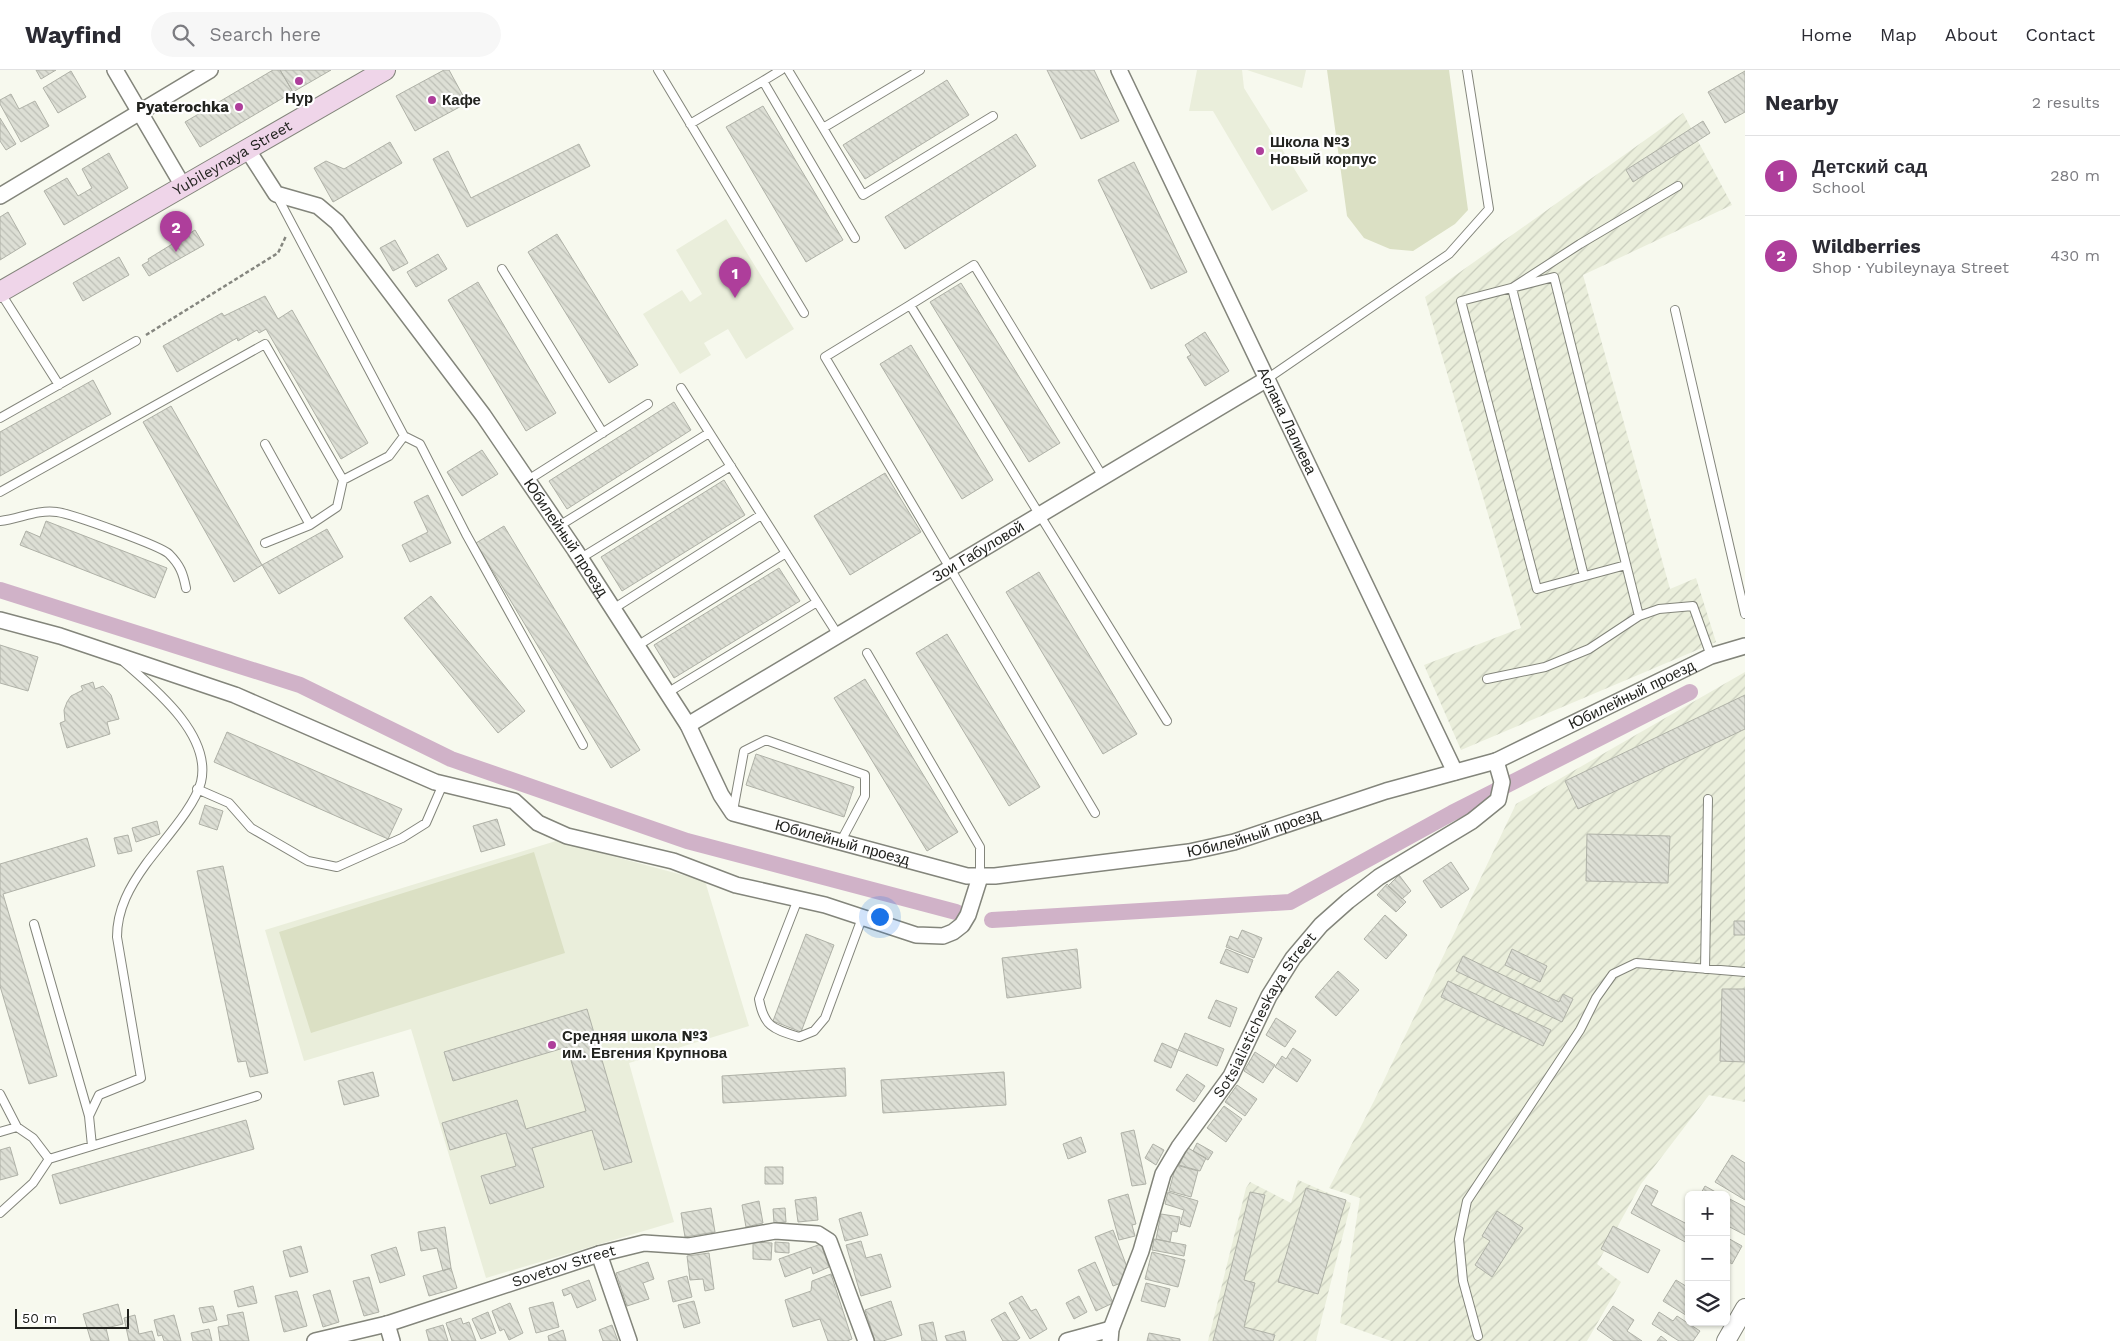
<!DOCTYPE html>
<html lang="en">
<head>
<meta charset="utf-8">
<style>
  :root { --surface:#fff; --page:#f7f7f7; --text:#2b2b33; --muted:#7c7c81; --line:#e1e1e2; --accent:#ae3e9b }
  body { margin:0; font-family:"Work Sans",sans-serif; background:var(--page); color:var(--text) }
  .controls { position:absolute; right:15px; bottom:15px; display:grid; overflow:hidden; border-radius:8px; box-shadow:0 1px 4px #0004 }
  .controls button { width:45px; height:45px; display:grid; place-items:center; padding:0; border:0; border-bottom:1px solid var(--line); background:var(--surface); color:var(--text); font:25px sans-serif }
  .scale { position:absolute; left:15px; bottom:12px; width:114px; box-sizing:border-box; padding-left:5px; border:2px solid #22231f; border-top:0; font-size:14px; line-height:18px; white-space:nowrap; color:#22231f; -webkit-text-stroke:4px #fff; paint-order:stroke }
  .you { position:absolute; left:879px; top:846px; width:18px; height:18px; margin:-12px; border:4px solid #fff; border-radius:50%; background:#1a73e8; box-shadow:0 0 0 8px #1a73e833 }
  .badge { display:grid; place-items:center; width:32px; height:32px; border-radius:50%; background:var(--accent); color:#fff; font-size:16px; font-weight:700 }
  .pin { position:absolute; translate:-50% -41px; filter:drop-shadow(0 1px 2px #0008) }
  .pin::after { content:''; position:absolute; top:26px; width:18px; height:15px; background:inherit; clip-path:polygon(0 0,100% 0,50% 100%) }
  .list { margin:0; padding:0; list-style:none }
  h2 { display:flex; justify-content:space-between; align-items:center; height:65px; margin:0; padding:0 20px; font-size:21px }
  h2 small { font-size:16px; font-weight:400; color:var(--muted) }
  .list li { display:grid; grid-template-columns:32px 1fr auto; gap:15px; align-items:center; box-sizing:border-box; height:80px; padding:0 20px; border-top:1px solid var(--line) }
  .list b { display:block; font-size:19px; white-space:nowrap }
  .list p { margin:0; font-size:16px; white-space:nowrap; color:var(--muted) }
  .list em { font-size:16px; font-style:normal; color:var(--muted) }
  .icon { flex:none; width:28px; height:28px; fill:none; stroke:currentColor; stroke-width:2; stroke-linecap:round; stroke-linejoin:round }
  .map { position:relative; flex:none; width:1745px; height:1271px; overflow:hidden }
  header { display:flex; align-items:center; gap:30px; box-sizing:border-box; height:70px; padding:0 25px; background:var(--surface); border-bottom:1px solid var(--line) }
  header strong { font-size:24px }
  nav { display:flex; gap:28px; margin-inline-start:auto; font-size:18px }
  .search { width:350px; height:45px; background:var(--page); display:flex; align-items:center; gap:12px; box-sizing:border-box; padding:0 18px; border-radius:28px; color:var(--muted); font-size:19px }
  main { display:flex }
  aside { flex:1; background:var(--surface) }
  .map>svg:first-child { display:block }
  .built { fill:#eaeedb }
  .industrial { fill:url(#industrial-furrows) }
  .park { fill:#dbe0c4 }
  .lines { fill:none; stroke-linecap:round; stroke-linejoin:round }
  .canal { stroke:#d0b2c8; stroke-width:16 }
  .building { fill:url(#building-back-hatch); stroke:#afb1a7 }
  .service-casing { stroke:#83857b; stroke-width:10 }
  .minor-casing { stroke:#83857b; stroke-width:18 }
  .tertiary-casing { stroke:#83857b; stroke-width:20 }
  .secondary-casing { stroke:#83857b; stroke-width:22 }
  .path { stroke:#85867f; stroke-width:2.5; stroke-dasharray:4 2.5; stroke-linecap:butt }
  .service { stroke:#fff; stroke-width:8 }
  .minor { stroke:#fff; stroke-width:15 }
  .tertiary { stroke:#fff; stroke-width:18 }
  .secondary { stroke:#efd5e9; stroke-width:20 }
  .poi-dot { fill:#ae3e9b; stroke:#fff; stroke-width:2 }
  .labels { text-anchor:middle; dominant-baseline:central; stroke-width:4.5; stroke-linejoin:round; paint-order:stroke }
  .poi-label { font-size:15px; font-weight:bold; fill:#22231f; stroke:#fff; text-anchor:start }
  .street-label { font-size:15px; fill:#22231f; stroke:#fff }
</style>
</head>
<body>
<header>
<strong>Wayfind</strong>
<div class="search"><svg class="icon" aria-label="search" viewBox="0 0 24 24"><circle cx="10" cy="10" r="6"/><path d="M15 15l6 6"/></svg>Search here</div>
<nav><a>Home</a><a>Map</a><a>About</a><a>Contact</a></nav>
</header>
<main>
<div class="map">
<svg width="1745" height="1271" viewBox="0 0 1745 1271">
  <defs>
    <pattern id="industrial-furrows" width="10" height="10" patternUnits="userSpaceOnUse" patternTransform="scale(1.25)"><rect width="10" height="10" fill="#eaeedb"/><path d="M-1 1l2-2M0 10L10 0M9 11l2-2" fill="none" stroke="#c8ccbc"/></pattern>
    <pattern id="building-back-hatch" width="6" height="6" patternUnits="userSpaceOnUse" patternTransform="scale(1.25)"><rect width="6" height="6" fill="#dddfd5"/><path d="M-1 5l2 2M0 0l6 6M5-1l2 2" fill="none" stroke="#bdbfb6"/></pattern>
  </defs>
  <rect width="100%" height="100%" fill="#f7f9ee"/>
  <path class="built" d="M1197,0H1242L1244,18L1308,121L1272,141L1213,41H1189Z
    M1247,0H1306L1302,18Z
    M726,149L794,259L746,289L728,259L704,273L711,285L680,304L643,244L682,220L690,232L702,224L676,180Z
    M556,771L705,811L749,956L629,993L674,1152L486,1208L411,959L304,991L265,860Z"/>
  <path class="industrial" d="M1683,43L1732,135L1583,205L1670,519L1696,508L1716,572L1461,680L1424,595L1521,558L1425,227Z
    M1745,602V1032L1709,1025L1641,1114L1597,1194L1621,1212L1587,1271H1391L1340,1253L1360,1128L1329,1118L1374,1031L1516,734Z
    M1298,1110L1351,1133L1316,1271H1208L1246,1118L1250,1112L1291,1133Z"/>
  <path class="park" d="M1327,0H1449L1468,140L1455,154L1413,181L1390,179L1364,168L1347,146Z
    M534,782L565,883L311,963L279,862Z"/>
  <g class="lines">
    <path class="canal" d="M0,520L300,615L451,689L687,771L956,842
      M992,850L1290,832L1452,743L1690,622"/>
  </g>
  <path class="building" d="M36,0H56L41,9Z
    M273,0H280L293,22L200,77L185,52Z
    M280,0H331L293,22Z
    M444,0H449L467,33L415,61L396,26Z
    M1047,0H1094L1119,51L1081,69Z
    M71,1L86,27L58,43L43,18Z
    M1745,1V42L1725,53L1708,22Z
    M947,10L969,45L865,109L843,75Z
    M11,24L19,39L35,31L49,56L21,72L0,34V30Z
    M763,36L843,170L806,192L726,57Z
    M0,48L16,74L6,80L0,71Z
    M1703,51L1710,63L1633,112L1626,100Z
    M1016,64L1036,96L905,179L885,147Z
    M390,72L402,93L333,132L314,98L326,91L344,99Z
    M579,74L590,96L467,157L433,89L448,81L471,128Z
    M109,83L128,118L64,155L44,121L67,108L78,126L92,118L82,99Z
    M1134,92L1187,202L1151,219L1098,110Z
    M8,142L26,174L0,190V147Z
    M195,160L204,175L149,206L142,195L149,191L148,189Z
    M557,164L638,295L609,313L528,182Z
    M395,170L408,193L393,201L380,178Z
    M438,184L447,199L416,217L407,202Z
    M119,187L129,205L83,231L73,213Z
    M478,212L556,343L526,361L448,230Z
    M961,213L1060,373L1029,392L930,232Z
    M265,226L278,249L292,240L368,373L341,389L266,259L259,263L257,260L238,271L237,268L177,302L163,276L222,243L224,246Z
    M1205,262L1229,301L1205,316L1187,287L1191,285L1185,275Z
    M911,275L993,410L962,429L880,294Z
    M93,310L111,344L0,406V362Z
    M674,332L691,360L567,439L549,411Z
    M171,336L262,495L234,512L143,352Z
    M482,380L498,404L462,426L447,402Z
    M885,403L921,462L850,505L814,446Z
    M724,410L745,445L622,521L601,487Z
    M428,425L451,473L410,492L402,475L428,462L414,432Z
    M46,451L167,498L155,528L20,475L26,461L40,467Z
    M504,456L640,680L611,698L476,473Z
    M327,459L343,487L279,524L262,495Z
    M779,498L800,531L674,608L654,575Z
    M1039,502L1137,664L1103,684L1006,522Z
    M431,526L525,641L498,663L404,548Z
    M947,564L1040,717L1009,736L916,583Z
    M0,575L38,587L28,621L0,613Z
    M865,609L958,762L927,781L834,628Z
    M93,612L95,619L103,616L111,625L119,649L107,652L110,664L67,678L60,653L65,651L64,640L67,632L71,626L83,620L81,616Z
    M1745,625V659L1578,739L1565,711Z
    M227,662L402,739L388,769L214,692Z
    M756,684L854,717L844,747L746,715Z
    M205,735L223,741L217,760L199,754Z
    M497,749L505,775L481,782L473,756Z
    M157,751L160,764L136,772L132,758Z
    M1587,764L1670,766L1668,813L1586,811Z
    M128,765L132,781L118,784L114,768Z
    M87,768L95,796L3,824L57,1006L29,1014L0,916V794Z
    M1451,792L1469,819L1441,838L1423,811Z
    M223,796L268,1003L250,1007L246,991L238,992L197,801Z
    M1399,805L1411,821L1402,829L1388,816Z
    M1387,814L1406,832L1396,842L1377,825Z
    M1385,845L1407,865L1386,889L1364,869Z
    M1734,851H1745V865H1734Z
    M1242,860L1262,868L1254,888L1226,877L1230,866L1238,869Z
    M806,864L834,875L801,962L773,951Z
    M1077,879L1081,918L1007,928L1002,888Z
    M1226,879L1253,890L1248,903L1220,893Z
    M1512,879L1547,896L1540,912L1505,895Z
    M1463,886L1559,932L1563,924L1573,929L1562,952L1456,901Z
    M1338,901L1359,920L1336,946L1315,927Z
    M1448,911L1551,960L1543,976L1441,927Z
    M1722,919H1745V992L1720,991Z
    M1216,930L1237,938L1230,957L1208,948Z
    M587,939L632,1092L604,1100L592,1060L532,1078L544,1117L490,1134L481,1106L516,1096L506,1063L450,1080L442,1053L517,1030L526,1059L586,1041L567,977L453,1011L444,982Z
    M1276,948L1296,961L1285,977L1266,965Z
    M1185,963L1224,979L1217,996L1178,980Z
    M1162,973L1178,980L1171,998L1154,991Z
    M1293,978L1311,990L1297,1012L1275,997L1282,986L1286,989Z
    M1255,982L1275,995L1263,1013L1244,1001Z
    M845,998L846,1026L723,1033L722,1006Z
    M373,1002L379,1026L344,1035L338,1011Z
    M1004,1002L1006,1035L883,1043L881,1010Z
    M1187,1004L1205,1016L1194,1032L1176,1020Z
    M1237,1015L1257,1029L1245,1046L1225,1032Z
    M1224,1036L1242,1049L1226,1072L1207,1058Z
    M246,1050L254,1079L60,1134L52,1105Z
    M1134,1060L1146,1114L1132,1116L1121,1063Z
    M1081,1067L1086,1082L1068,1089L1063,1074Z
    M1197,1073L1213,1082L1208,1090L1193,1081Z
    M1153,1074L1164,1080L1156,1095L1145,1088Z
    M10,1077L18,1105L0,1110V1080Z
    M1188,1078L1206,1088L1200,1101L1179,1095Z
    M1732,1085L1745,1093V1130L1715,1112Z
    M1176,1095L1198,1101L1191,1127L1169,1121Z
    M765,1097H783V1114H765Z
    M1646,1115L1658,1121L1651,1135L1685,1153L1689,1146V1174L1631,1143Z
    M1705,1116L1721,1125H1700Z
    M1306,1118L1346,1130L1318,1224L1278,1212Z
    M1168,1122L1198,1131L1190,1157L1180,1154L1184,1140L1165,1134Z
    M1250,1122L1265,1125L1244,1210L1255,1213L1244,1257L1275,1265L1273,1271H1213Z
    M1128,1124L1136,1154L1132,1155L1135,1166L1119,1170L1108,1130Z
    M816,1127L818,1150L798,1152L795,1130Z
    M1726,1127L1745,1137V1165L1726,1155Z
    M759,1131L763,1153L746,1157L742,1135Z
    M711,1138L715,1162L685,1167L681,1143Z
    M785,1138L786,1152L774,1153L773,1139Z
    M1497,1141L1523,1158L1492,1207L1475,1195L1490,1171L1482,1166Z
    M861,1142L868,1165L845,1171L839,1149Z
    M1161,1144L1180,1147L1177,1162L1172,1161L1170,1172L1156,1169Z
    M1613,1156L1660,1180L1648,1203L1601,1179Z
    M445,1157L451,1198L443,1201L437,1178L421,1181L418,1162Z
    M1113,1160L1127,1197L1121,1213L1113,1216L1095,1167Z
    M1726,1167L1742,1176L1732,1194L1726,1190Z
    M1154,1169L1186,1175L1184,1186L1152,1180Z
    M861,1171L866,1188L881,1184L891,1217L861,1226L846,1175Z
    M753,1172L772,1173L771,1190L753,1189Z
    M775,1172L789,1173V1183L775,1182Z
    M821,1174L829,1197L813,1204L811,1197L785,1207L779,1189Z
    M301,1176L308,1202L290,1207L283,1181Z
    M396,1177L405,1205L380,1213L371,1185Z
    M1152,1182L1185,1190L1178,1217L1145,1209Z
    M709,1183L714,1219L705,1221L703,1209L690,1210L687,1186Z
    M648,1192L654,1209L643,1213L649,1229L627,1236L616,1203Z
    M1095,1192L1113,1233L1096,1241L1078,1200Z
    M451,1198L457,1218L429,1226L423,1206Z
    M831,1204L852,1269L847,1271H828L820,1249L793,1257L785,1230L811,1221L812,1211Z
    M687,1206L692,1227L673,1232L668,1211Z
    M369,1207L379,1242L364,1246L353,1211Z
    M589,1210L596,1230L577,1238L571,1223L564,1226L562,1220Z
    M1676,1210L1689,1218V1247L1663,1231Z
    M1146,1213L1170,1219L1165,1237L1141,1231Z
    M253,1216L257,1233L238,1237L234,1221Z
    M330,1220L339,1252L323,1257L313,1225Z
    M297,1221L307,1256L284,1262L275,1226Z
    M1022,1226L1031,1241L1036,1239L1047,1259L1030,1269L1009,1233Z
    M1079,1226L1087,1242L1074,1249L1066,1233Z
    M694,1231L700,1253L684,1258L678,1235Z
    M891,1231L902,1265L883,1271H875L865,1240Z
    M553,1232L559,1257L536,1263L529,1238Z
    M510,1233L523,1263L509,1270L504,1259L500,1261L492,1241Z
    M118,1234L123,1254L106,1258L109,1271H91L83,1244Z
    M213,1236L217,1250L203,1253L199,1238Z
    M1613,1236L1634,1250L1627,1261L1642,1271H1614L1597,1259Z
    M243,1242L249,1271H220L218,1257L229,1255L227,1245Z
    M488,1242L496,1263L481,1269L472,1249Z
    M1005,1242L1020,1268L1016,1271H1003L991,1250Z
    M1659,1242L1673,1251L1677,1246L1700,1261L1693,1271H1679L1652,1254Z
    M135,1245L139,1264L152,1261L155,1271H129L124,1248Z
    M174,1245L181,1271H164L162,1265L158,1266L154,1250Z
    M461,1248L463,1254L469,1252L476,1271H452L446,1253Z
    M933,1252L937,1271H922L919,1255Z
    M443,1255L448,1271H429L426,1260Z
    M612,1255L618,1271H603L599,1260Z
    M209,1259L212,1271H193L191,1263Z
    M563,1260L566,1271H549L548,1266Z
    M964,1261L966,1271H947L945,1266Z
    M1149,1263L1180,1269V1271H1147Z
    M1661,1266L1667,1271H1657Z"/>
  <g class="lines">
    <g class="service-casing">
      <path id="service" d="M658,0L804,243
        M788,0L823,58L920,0
        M763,11L781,0
        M690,54L763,11L855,168
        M823,58L863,125L993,46
        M502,199L603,363
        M0,222L59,315
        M910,235L974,195L1103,407
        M1675,240L1745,544
        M1267,309L1449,184L1489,139L1467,0
        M681,318L838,565
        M0,348L136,271
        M404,366L420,374L466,464L583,675
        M265,374L310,455
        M528,410L648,334
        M0,422L265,274L343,410
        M0,451C19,449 38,439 57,442C72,444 161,476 169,484C180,495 183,503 186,518
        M559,456L709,363
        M265,473L310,455L337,437L343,410L389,386L404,366L277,126
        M581,488L731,396
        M1626,495L1537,519L1461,231L1554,207L1639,546L1659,539L1693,536L1711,586
        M1584,506L1512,218L1580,174L1678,116
        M613,539L761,445
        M637,576L786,483
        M867,583L980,777V807
        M1487,609L1545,597L1589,579L1639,546
        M667,623L817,532
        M197,719L229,733L251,758L308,791L337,797L402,768L426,753L443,714
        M733,741L744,681L766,670L865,705V726L841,771
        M1095,743L825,287L910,235L1167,651
        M798,829L759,929C764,957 773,959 799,967L814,961L825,948L862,848
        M34,854L89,1046
        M1705,899L1708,729
        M0,1024L17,1057
        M0,1062L17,1057L33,1068L49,1089
        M92,1076L89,1046L99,1025L141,1008L117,867C117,839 130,816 146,794C162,772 195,737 201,712C212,665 155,619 124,592
        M0,1143L33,1113L49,1089L257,1026
        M1478,1266L1463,1211L1459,1169L1467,1131L1580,960L1596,928L1613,904L1636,893L1745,902"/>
    </g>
    <g class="minor-casing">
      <g id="minor">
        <path d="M115,0L183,116"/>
        <path id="s1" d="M1119,0L1455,702"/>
        <path id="s2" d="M247,79L276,124L318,136L337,152L483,345L575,480L688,655L721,725L733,743L967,806H995L1189,782L1234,772L1386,721L1496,691L1711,586L1745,576"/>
        <path d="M0,126L210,0"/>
        <path d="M0,550L60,566L235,625L435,712L514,731L538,753L567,766L673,791L736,815L825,835L916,865L943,866L953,862L962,855L968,845L980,807"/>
        <path id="s3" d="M688,655L1267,309"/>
        <path d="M599,1184L629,1271"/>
        <path d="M387,1254L392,1271"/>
        <path id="s4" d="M315,1271L387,1254L599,1184L644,1173L689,1176L775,1161L818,1164L829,1171L866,1271"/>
        <path d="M1067,1271L1111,1259"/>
        <path id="s5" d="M1110,1271L1111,1259L1141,1181L1163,1104L1179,1077L1231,1006L1269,926L1293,888L1321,855L1348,831L1379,807L1472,751L1498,730L1502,712L1496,691"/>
      </g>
    </g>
    <g class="tertiary-casing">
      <path id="tertiary" d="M1726,1271L1745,1238"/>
    </g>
    <g class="secondary-casing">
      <g id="secondary">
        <path id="s6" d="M0,222L385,0"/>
      </g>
    </g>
    <path class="path" d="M146,265L278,183L286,166"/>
    <use href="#service" class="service"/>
    <use href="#minor" class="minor"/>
    <use href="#tertiary" class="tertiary"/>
    <use href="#secondary" class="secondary"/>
  </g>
  <g class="poi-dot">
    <circle cx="299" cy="11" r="5"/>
    <circle cx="432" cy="30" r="5"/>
    <circle cx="239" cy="37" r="5"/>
    <circle cx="1260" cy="81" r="5"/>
    <circle cx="552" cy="975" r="5"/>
  </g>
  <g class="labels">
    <g class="poi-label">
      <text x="299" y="28" text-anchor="middle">Нур</text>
      <text x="442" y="30">Кафе</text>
      <text x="229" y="37" text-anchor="end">Pyaterochka</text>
      <text x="1270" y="72">Школа №3<tspan x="1270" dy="17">Новый корпус</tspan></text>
      <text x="562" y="966">Средняя школа №3<tspan x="562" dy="17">им. Евгения Крупнова</tspan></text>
    </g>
    <g class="street-label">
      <text stroke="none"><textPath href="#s6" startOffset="268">Yubileynaya Street</textPath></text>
      <text stroke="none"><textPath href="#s1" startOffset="389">Аслана Лалиева</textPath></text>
      <text stroke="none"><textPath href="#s2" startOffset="512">Юбилейный проезд</textPath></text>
      <text stroke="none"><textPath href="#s3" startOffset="338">Зои Габуловой</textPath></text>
      <text stroke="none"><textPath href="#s2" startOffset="1772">Юбилейный проезд</textPath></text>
      <text stroke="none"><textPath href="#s2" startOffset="1368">Юбилейный проезд</textPath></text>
      <text stroke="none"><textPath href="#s2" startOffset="948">Юбилейный проезд</textPath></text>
      <text stroke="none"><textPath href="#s5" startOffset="365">Sotsialisticheskaya Street</textPath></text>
      <text stroke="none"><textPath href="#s4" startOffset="260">Sovetov Street</textPath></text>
    </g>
  </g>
</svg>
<div class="controls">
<button>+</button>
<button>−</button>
<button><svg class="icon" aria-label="layers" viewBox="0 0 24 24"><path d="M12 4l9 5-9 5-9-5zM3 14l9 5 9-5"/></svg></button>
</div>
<div class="scale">50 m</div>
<div class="you"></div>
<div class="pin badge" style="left:735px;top:228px">1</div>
<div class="pin badge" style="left:176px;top:182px">2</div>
</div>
<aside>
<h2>Nearby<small>2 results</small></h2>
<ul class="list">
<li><span class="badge">1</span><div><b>Детский сад</b><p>School</p></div><em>280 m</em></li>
<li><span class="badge">2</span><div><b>Wildberries</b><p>Shop · Yubileynaya Street</p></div><em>430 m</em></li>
</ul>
</aside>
</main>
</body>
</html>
